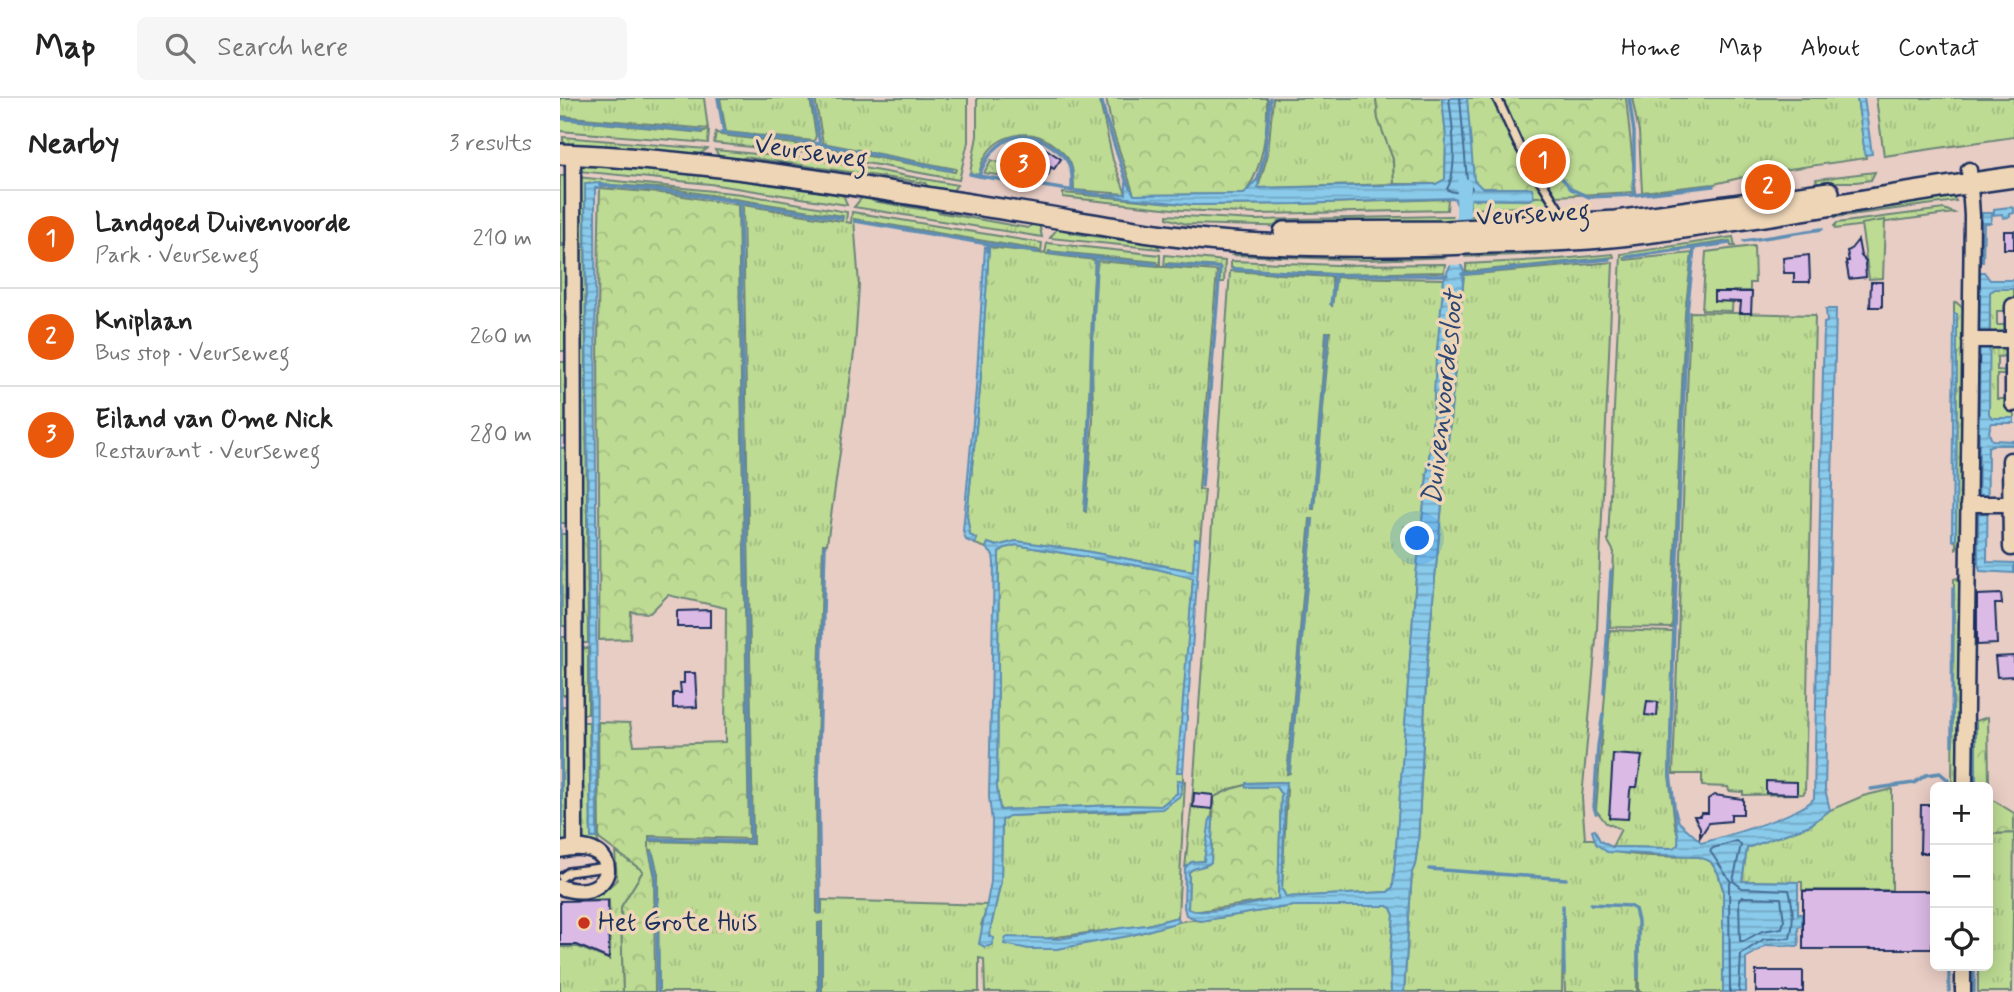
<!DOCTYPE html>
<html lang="en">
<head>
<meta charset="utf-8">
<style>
  :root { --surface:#fff; --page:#f6f6f6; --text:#222; --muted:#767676; --line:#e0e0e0; --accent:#ea580c }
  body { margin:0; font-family:Mynerve,sans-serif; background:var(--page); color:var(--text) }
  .controls { position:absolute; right:21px; bottom:21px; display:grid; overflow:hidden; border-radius:10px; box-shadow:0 4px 18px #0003 }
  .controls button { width:63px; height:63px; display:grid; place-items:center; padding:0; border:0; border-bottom:2px solid var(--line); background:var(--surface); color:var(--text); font:35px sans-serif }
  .you { position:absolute; left:858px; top:441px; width:24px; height:24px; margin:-18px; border:5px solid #fff; border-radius:50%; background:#1a73e8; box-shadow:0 0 0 10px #1a73e833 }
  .badge { display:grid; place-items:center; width:46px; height:46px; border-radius:50%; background:var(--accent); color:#fff; font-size:23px; font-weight:700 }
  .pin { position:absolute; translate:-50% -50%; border:4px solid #fff; box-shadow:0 2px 7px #0006 }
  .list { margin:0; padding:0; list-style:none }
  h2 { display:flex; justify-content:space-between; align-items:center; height:91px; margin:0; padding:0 28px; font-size:30px }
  h2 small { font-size:23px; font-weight:400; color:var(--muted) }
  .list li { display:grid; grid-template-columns:46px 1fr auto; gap:21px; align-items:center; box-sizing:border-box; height:98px; padding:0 28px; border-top:2px solid var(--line) }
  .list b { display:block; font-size:26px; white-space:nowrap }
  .list p { margin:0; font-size:23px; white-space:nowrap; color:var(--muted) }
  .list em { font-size:23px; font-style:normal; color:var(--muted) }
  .icon { flex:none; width:38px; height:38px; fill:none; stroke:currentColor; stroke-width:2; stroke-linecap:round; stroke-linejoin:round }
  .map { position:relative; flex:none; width:1454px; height:894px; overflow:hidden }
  header { display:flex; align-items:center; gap:42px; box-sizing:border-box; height:98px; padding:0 35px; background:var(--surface); border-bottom:2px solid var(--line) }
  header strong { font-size:33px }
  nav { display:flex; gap:38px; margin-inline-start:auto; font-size:24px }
  .search { width:490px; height:63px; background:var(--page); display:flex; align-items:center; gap:18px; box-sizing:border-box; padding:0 24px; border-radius:10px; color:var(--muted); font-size:26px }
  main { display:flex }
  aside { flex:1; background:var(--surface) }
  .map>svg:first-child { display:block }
  .grass { fill:url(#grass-tufts); stroke:#6c8578; stroke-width:2; fill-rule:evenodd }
  .forest { fill:url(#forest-crowns); stroke:#6c8578; stroke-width:2 }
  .garden { fill:#bddb93; stroke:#6c8578; stroke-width:2 }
  .water { fill:url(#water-rules); stroke:#5e8db3; stroke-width:2 }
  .pier { fill:#e8cdc4 }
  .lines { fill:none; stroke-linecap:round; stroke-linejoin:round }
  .shore { stroke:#476d96; stroke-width:2 }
  .stream { stroke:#5e8db3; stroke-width:3.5 }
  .canal { stroke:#8acbeb; stroke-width:14 }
  .building { fill:#dbbae6; stroke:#1b2f5e; stroke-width:2 }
  .lane-casing { stroke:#1b2f5e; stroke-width:12 }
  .street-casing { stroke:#1b2f5e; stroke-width:19 }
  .secondary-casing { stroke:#1b2f5e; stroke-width:24 }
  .lane { stroke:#eed5b6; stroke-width:7 }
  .street { stroke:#eed5b6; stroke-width:14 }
  .secondary { stroke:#eed5b6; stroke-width:19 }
  .poi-dot { fill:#c8321e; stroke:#eed5b6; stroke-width:2.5 }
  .labels { text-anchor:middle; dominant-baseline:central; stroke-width:7; stroke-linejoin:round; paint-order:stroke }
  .street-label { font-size:26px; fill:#1b2f5e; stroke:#eed5b6 }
  .poi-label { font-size:26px; fill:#1b2f5e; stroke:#eed5b6; text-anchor:start }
  .water-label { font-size:28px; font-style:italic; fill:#2c4673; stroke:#eed5b6 }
</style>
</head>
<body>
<header>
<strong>Map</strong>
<div class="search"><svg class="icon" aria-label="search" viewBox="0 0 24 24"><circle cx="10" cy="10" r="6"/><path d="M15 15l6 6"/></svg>Search here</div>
<nav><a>Home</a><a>Map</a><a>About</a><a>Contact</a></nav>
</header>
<main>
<aside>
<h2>Nearby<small>3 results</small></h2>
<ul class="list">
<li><span class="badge">1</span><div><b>Landgoed Duivenvoorde</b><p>Park · Veurseweg</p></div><em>210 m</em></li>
<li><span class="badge">2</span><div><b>Kniplaan</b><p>Bus stop · Veurseweg</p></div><em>260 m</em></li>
<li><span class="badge">3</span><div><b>Eiland van Ome Nick</b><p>Restaurant · Veurseweg</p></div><em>280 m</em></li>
</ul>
</aside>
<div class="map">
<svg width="1454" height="894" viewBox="0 0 1454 894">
  <defs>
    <pattern id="grass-tufts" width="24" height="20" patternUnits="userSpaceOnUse" patternTransform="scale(1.75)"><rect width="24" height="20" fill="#bddb93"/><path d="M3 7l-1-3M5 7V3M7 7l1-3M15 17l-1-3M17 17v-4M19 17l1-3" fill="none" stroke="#a2bc81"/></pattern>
    <pattern id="forest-crowns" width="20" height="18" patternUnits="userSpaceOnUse" patternTransform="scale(1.75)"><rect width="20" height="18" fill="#bddb93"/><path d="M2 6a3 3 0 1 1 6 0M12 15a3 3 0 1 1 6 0" fill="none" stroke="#a2bc81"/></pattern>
    <pattern id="water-rules" width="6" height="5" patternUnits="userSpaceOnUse" patternTransform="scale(1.75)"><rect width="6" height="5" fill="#8acbeb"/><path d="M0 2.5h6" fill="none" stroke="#70a5c2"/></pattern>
  </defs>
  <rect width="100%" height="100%" fill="#e8cdc4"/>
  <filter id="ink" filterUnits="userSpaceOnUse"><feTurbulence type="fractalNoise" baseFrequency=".0143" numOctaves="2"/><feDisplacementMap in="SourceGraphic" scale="14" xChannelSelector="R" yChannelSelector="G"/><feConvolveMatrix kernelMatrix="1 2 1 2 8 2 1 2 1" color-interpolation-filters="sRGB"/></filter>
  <g filter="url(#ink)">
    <path class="grass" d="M0,0H144L148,31L0,18Z
      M160,0H250L256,38L254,43L166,34Z
      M255,0H408V44L399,82L257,56L154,45L156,34L161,37L260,49L395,74L396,71L263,45Z
      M417,0H539L553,62L566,96L514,92C514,83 514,73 510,64C506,56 498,50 491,45C470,29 436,36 424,61C421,65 420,72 419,77L410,75L417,38Z
      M713,0H816L818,21L833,61L834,86L698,90L708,56Z
      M1072,0H1297L1306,60L1201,75L1154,86L1082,94L1079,34Z
      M1316,0H1454V39L1324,58Z
      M0,21L142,35L143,33H149L148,45L0,33Z
      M3,39L147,51L137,58L3,49Z
      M155,52L259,62L397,87L391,95L371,92L365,85L185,59L178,63L161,61Z
      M22,64L151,75L282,93L287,107L150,86L18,73Z
      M1315,74L1311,82L1296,84H1257L1256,81Z
      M0,78H5L6,146H0Z
      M17,79L182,96L287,114L286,124L291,125L292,114L482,145L481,155L478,152L294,121L299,187L295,248L267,446H263L256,682L257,815H262V802L428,807L421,827L429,838L441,783L442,723L448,718L584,713L620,698L623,683H625L618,819L587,827L444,846C489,844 533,845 576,836C593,832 625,818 640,823L733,808H827L831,810L834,817L830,860L831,894H425L424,861L419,860V894H262V824L258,825V894H99L98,775L92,752L89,753V743L193,746L183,107L282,123L283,118L112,91L25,85V145H18Z
      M978,86L988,101L986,108L910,111V101L969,102Z
      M503,95L634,107L738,106L888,101L887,112L701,116L622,112L503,99Z
      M305,96L309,97L313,103L366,112L374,107L378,114L468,130L475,124L479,125L482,139L294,109Z
      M1392,97L1396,103L1275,119V116Z
      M1384,111L1394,115L1275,131L1274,128L1277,125Z
      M981,116L969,123L736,129L626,126L607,120V117L694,122Z
      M500,127L511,135L575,144L592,140L600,151L490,140Z
      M1173,139L1175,148H1171L1170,143L1064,159L1065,162L1132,155L1125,215L1112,530L1050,529L1054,454L1048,443L1061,156Z
      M487,145L600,157V169H604L605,157L665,163L664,184H660V169L607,165L606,169L657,173L639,391L645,392L640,442H635L633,473L519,452L456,443L437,448L428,445L426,450L415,446L417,441L410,437L407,418L420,291L429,149L535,162C529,246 530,330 524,413L526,414L533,322L532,254L537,163L599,168L597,164L489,153L488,156H485Z
      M25,147L26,293H39V301L26,302L28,545H22L18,148Z
      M0,148H5L6,253H0Z
      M680,149L996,150L991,156L805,162L672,157Z
      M1053,156L1054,159L906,174V166L1000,161Z
      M671,163L777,167L885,166L884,174L775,176L671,170Z
      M1053,164L1037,531L1022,700L1025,741H1034C1045,762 1115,758 1139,759L1150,763L1158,775L1163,792V894H1079L1078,825L1077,894H1005L1003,832L1002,894H844L852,774L855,767L858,746L867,564L904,177Z
      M670,173L772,179V209L776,179L884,181L872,333L856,478L835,768L833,789L828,794L726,799L722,791L727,691L723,684L687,685L686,687L671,691L655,699L644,763L632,764L625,770L633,693ZM766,234H770L754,411H752ZM750,421H753L730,675L727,676Z
      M1435,191H1454V206L1446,213H1437V227H1446L1445,236L1430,238V194Z
      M1396,204L1406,213V263L1402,266V312L1405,320L1403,432L1396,452L1397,216H1394V205Z
      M1130,214L1255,217L1245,694L1243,696L1183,697V694L1169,693L1168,689L1142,688V676H1113Z
      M1429,247L1440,248L1446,252V258L1437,259V272L1446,273V277H1437V301H1445L1446,307H1454V320H1432L1429,316Z
      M0,264H6L7,339H1Z
      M0,350H7L8,425H1Z
      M1,436H8L9,528H2Z
      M1397,480L1402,492L1401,664L1398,689H1392L1394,481Z
      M1050,532L1113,534L1109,677L1115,727L1119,740L1118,747L1113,750L1052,749L1061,731L1046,725L1036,712Z
      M2,539H9L10,597H2Z
      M22,550H28V616H22Z
      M2,608L9,609L10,742L0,745L2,741Z
      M22,624H29L31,739L37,740L39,747L23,741Z
      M1332,691V792H1242V784L1182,783L1187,750L1250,727L1270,712L1303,698Z
      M1454,735L1452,894H1418V868H1428V741L1430,736Z
      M55,753L83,773L61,809L63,894H0V849H18L50,862L49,801L20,802V797L44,793L57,782Z"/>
    <path class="forest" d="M546,0H707C708,30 703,72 684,96L574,97L552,30Z
      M816,0H882L886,39L885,82L876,86H834L833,61L818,21Z
      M888,0H1066L1076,94L976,99L897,98Z
      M431,62L447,67L458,80L424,75Z
      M40,90L111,96L178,107L189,741L89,738V753L94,775L95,894H63L61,809L83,773L39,741L38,624L70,625L74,647L165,644L166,510L108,497L90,515L71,514L70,541L39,542C41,391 35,241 40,90Z
      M456,447L597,471L633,480L618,674H623V683L617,682V695L601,708L556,707L440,712L437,690L439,454L445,450Z
      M1428,619L1429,684L1416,685V623Z
      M686,687L687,689H716L721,696L718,801L633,814L628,811L629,774C635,767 644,771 651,764L654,699L671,691Z
      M1428,699L1454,715V735L1428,736Z"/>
    <path class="garden" d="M1325,122L1323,180L1309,181L1301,126Z
      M1194,148L1195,185H1190V193H1173L1172,213L1142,212L1146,154Z"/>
    <path class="water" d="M882,0H907L914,82L922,90H972L974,100L969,102L905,101L902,106L901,167L904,173L867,564L858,746L855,767L852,774L844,894H831L830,860L834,817L831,810L827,808H733L640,823L626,817L624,809L625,770L631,764L644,763L650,720L653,721L651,764C644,771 635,767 629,774L628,811C642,819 700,804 718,801L721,696L716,689H686V685L727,684L725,693L722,791L726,799L828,794L833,789L856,478L872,333L876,261L884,181L890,168L897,107L894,100L738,106L634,107L540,97L566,96V81L574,97L684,96L699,79L698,90L876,86L885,81L886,39Z
      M1297,0H1304L1312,56L1305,57Z
      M40,85V90H35L37,740H31L25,86Z
      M1450,109L1454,110V115L1450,116V119L1443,120L1442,116L1432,117L1431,125H1424L1423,164H1421L1422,115H1434V111Z
      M425,149H429L420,291L407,418L410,437L417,441L415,446L406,442L403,433L416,291Z
      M1420,174H1424L1430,182H1454V191H1435L1430,194L1429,316L1432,320H1454V325H1432C1428,331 1428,336 1432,342L1454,343V347H1432L1428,349L1427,464L1454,465V475L1420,473L1418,465Z
      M1266,211H1276L1265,691L1270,712L1250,727L1187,750L1182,783L1238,784V816H1242V828L1238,829L1239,848L1207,847L1186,860V894H1163V791L1158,775L1153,767L1150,763L1139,759L1047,754L1036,746L1032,733L1035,732L1040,743L1052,749L1113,750L1118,747C1120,735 1114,721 1114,708L1119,724L1142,745C1163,739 1244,716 1254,700L1264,225L1267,224Z
      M1394,216H1397L1396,441L1394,443L1392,441Z
      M0,291L2,741L0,743Z
      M635,441L640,442L623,674H617L633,480L597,471L456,447L445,450L439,454L437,690L440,712L556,707L601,708L617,695V682L623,683L620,698L602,711L449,718L442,722L441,783L429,838L434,840L432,847L425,849L419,846L431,784L432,723L429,699L434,465L433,457L426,450L428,445L437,448L456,443L519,452L633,473Z
      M618,819L619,824L569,838L497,851H469L444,846L446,839L499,841L561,830L587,827Z"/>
    <path class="pier" d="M905,107L904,167H886L894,108Z"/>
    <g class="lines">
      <path class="shore" d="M889,0C892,24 899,70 887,91L890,93L900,95L910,94L912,90L907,82L900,0
        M1182,799L1221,800L1224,823L1222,830L1202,833L1184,843H1180L1179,802Z
        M1170,894L1169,787L1171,784L1150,753L1153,750L1177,743L1181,747L1173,783L1182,790L1229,792C1233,807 1234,825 1230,840L1204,841L1181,856L1179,894"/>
      <path class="stream" d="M158,0L164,35
        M252,0L260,46
        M541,0L546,21L567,85
        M1069,0L1074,34V97
        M0,20L141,33
        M161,35L260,46L391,72
        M410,76L419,78
        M698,81L705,56L710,0
        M1003,81L1011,91L1029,99L1074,97L1153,88
        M40,87L115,94L282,120
        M512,93C512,87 513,78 511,72C509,61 499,53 490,47C458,26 431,45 419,78L540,97
        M295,123L428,146V153
        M1184,143L1262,131
        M428,146L477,154
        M490,155L595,166
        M1067,159L1170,145
        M608,167L660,170L642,388
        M673,171L775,177H887
        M902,176L1049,161
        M771,206L775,177
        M753,409L768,235
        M525,412C531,328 531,244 536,160
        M1044,595L1051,473
        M1414,622L1415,687
        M1392,647L1393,490
        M729,673L752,422
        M1311,691L1354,685L1366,677L1380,675L1388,682V689
        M1114,708L1110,676L1114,531L1127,214L1134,151
        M1036,715L1034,709L1038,648L1043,616
        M91,741L191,744L180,105
        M91,755L96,775L98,894
        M869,771L1006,781
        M1031,806L1070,808L1075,811L1078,823V879
        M1003,808L1004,876
        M260,815L258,682L265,448
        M260,826V894
        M1389,893V868
        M1414,894V868"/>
      <path class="canal" d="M902,140L904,87"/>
    </g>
    <path class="building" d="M480,47L501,61L494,71L491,69L488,78L478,74L477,76L463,69L467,55L474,57Z
      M1444,133H1454V151H1444Z
      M1298,142L1301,158L1306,163L1305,166L1306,179L1289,181L1286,163H1289L1287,153L1290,152Z
      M1249,157L1250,184H1234V175H1224L1223,160Z
      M1311,184H1322V209H1310Z
      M1154,194H1192L1191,215H1180L1181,204L1154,203Z
      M1441,496L1442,506H1435L1437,546L1417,547V497Z
      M150,512V529H117V513Z
      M1454,558V578L1437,579L1435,559Z
      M124,575H135L137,609L113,610V595H121L120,585H124Z
      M1087,603L1098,604L1097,618L1085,617Z
      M1053,656L1082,658L1077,689H1071L1070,693L1068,721L1049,720Z
      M1206,683L1237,684V696L1206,695Z
      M634,695L653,697L652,711L633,709Z
      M1154,697L1183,701V716H1171V723L1149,725L1140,739V729L1134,718H1140L1141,715H1148V701Z
      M1361,707H1375V749H1371V755H1360Z
      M1243,793H1372V851H1243Z
      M48,802L49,861L17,847H0V803Z
      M1196,873H1243V894H1196Z"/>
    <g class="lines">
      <g class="lane-casing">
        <path id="lane" d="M937,0L958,46L999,112V124
          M2,779L9,774L47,769"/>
      </g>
      <g class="street-casing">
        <path id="street" d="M13,56L15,748
          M1410,242H1453
          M1453,306V208
          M1450,362L1451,450
          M1408,406H1450
          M1405,689L1412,118L1409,72
          M0,752C67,737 58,809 0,789
          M1403,894V868"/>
      </g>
      <g class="secondary-casing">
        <path id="secondary" d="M0,56C155,62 307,90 460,114C530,125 600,139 671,144C757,150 843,149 929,145C973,144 1017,143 1061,138C1193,123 1323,97 1454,79
          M724,134L886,133L1056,123L1269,94"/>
      </g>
      <use href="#lane" class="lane"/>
      <use href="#street" class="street"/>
      <use href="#secondary" class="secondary"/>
    </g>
  </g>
  <circle class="poi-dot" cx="24" cy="825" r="7"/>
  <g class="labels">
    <g class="street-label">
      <text transform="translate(251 55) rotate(8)">Veurseweg</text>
      <text transform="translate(973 117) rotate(-3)">Veurseweg</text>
    </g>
    <g class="poi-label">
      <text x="38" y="825">Het Grote Huis</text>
    </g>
    <g class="water-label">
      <text transform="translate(884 300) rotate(-84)">Duivenvoordesloot</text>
    </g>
  </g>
</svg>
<div class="controls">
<button>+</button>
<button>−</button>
<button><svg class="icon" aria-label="locate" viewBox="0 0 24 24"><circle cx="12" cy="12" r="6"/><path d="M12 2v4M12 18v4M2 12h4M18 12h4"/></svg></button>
</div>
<div class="you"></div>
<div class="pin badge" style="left:983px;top:63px">1</div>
<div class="pin badge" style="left:1208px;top:89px">2</div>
<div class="pin badge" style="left:463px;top:67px">3</div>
</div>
</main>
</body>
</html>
